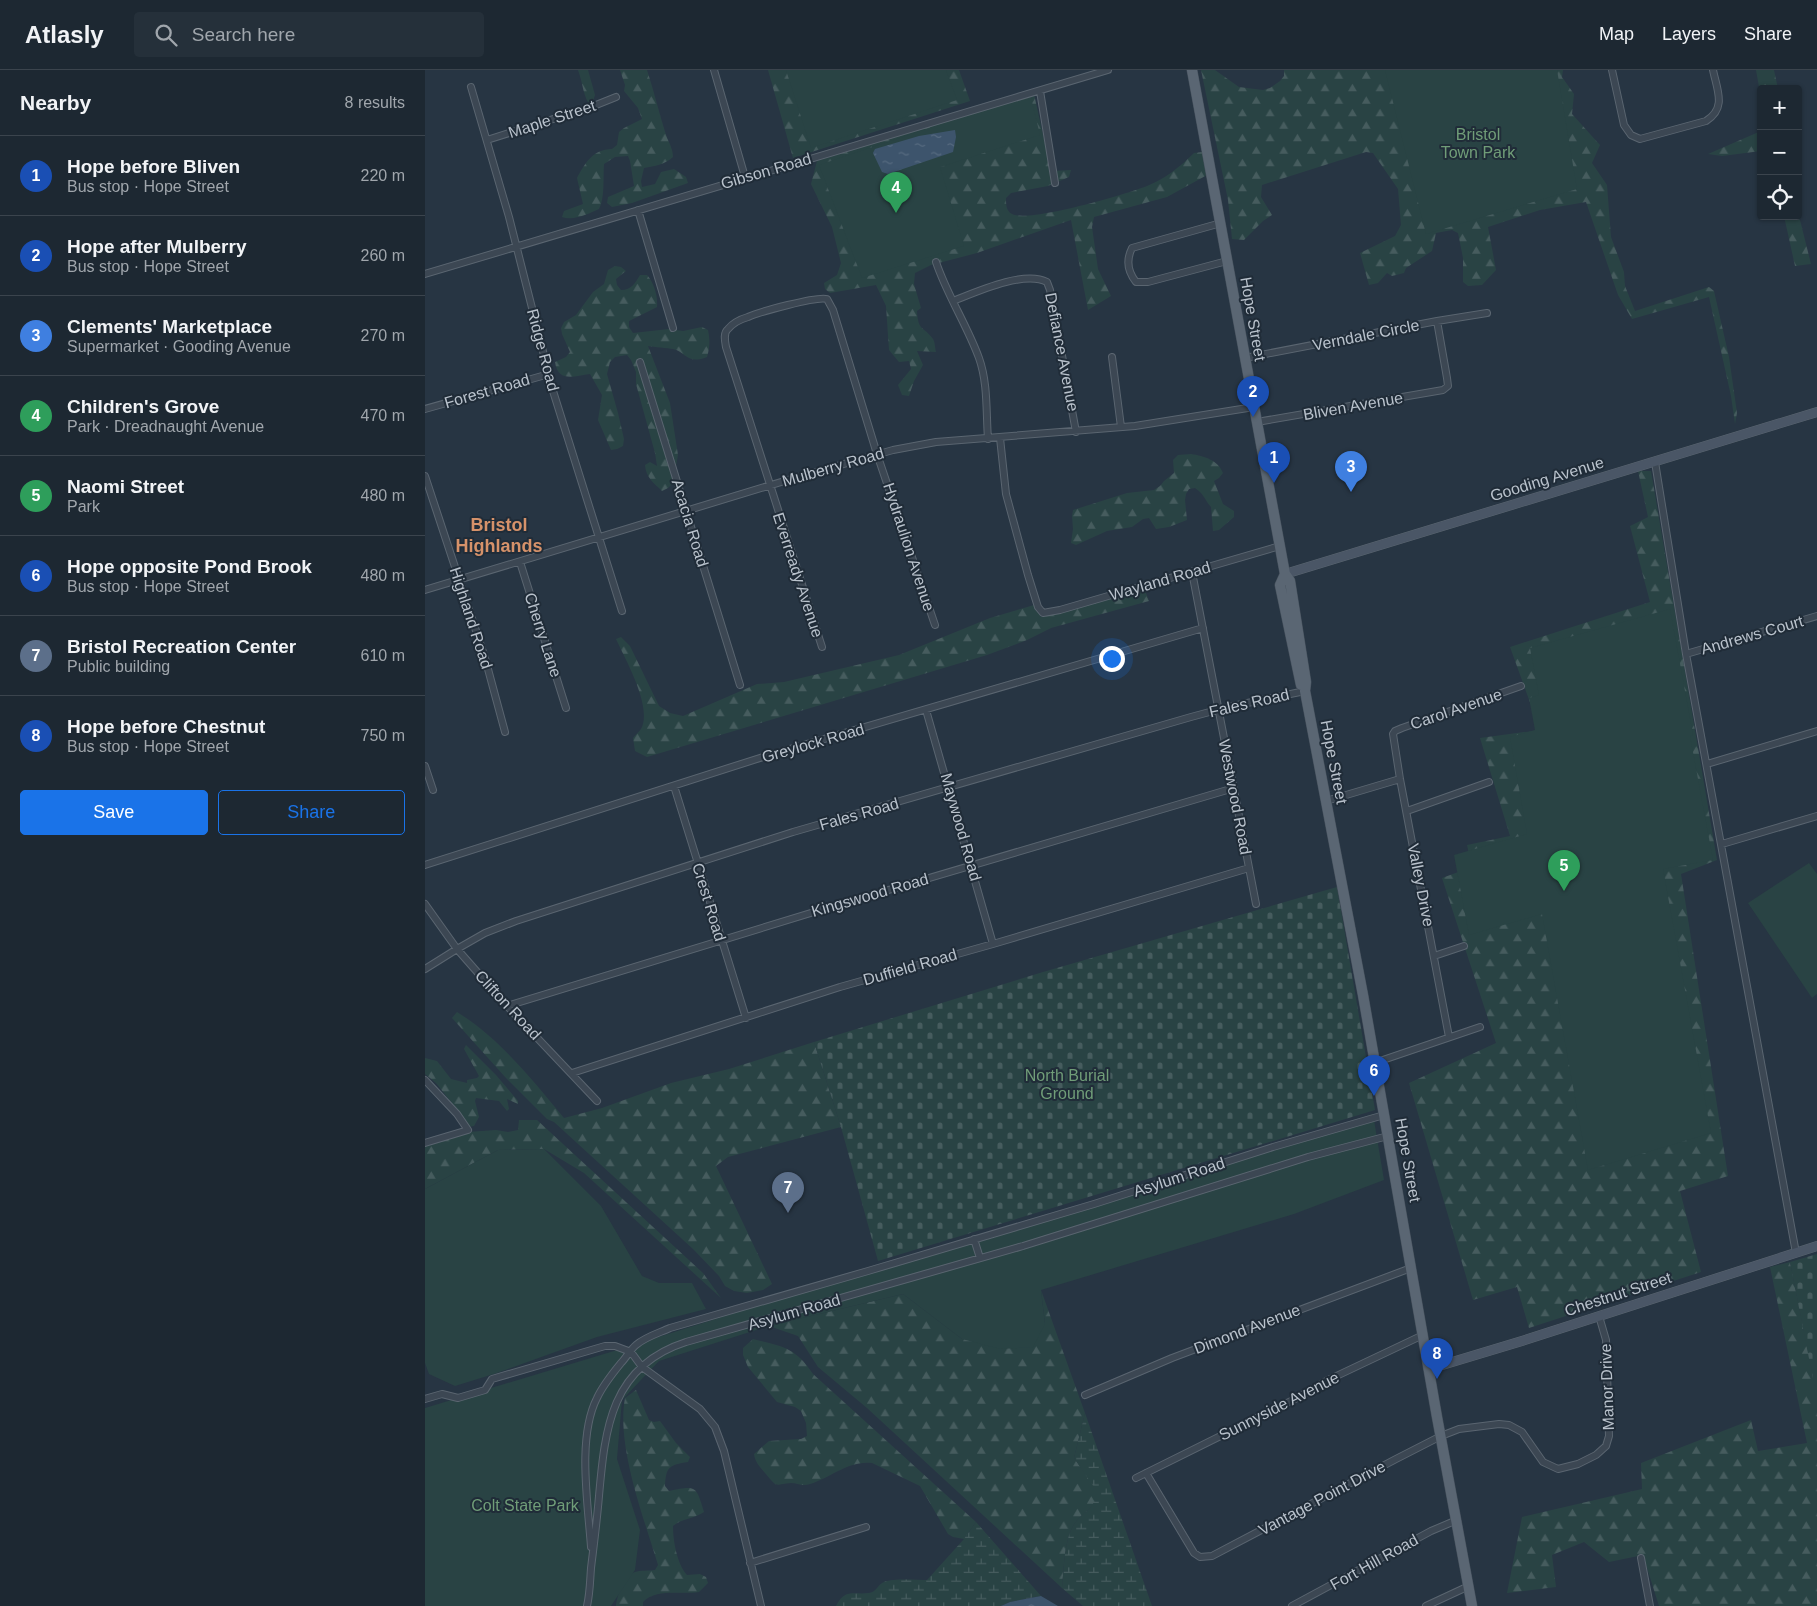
<!DOCTYPE html>
<html lang="en">
<head>
<meta charset="utf-8">
<style>
  :root { --surface:#1d2832; --page:#25303a; --text:#f1f3f6; --muted:#a0a6ac; --line:#3b444d; --accent:#1a73e8 }
  body { margin:0; font-family:Helvetica,sans-serif; background:var(--page); color:var(--text) }
  .controls { position:absolute; right:15px; top:15px; display:grid; overflow:hidden; border-radius:5px; box-shadow:0 1px 4px #0004 }
  .controls button { width:45px; height:45px; display:grid; place-items:center; padding:0; border:0; border-bottom:1px solid var(--line); background:var(--surface); color:var(--text); font:25px sans-serif }
  .you { position:absolute; left:686px; top:588px; width:18px; height:18px; margin:-12px; border:4px solid #fff; border-radius:50%; background:#1a73e8; box-shadow:0 0 0 8px #1a73e833 }
  .badge { display:grid; place-items:center; width:32px; height:32px; border-radius:50%; background:var(--accent); color:#fff; font-size:16px; font-weight:700 }
  .pin { position:absolute; translate:-50% -41px; filter:drop-shadow(0 1px 2px #0008) }
  .pin::after { content:''; position:absolute; top:26px; width:18px; height:15px; background:inherit; clip-path:polygon(0 0,100% 0,50% 100%) }
  .list { margin:0; padding:0; list-style:none }
  h2 { display:flex; justify-content:space-between; align-items:center; height:65px; margin:0; padding:0 20px; font-size:21px }
  h2 small { font-size:16px; font-weight:400; color:var(--muted) }
  .list li { display:grid; grid-template-columns:32px 1fr auto; gap:15px; align-items:center; box-sizing:border-box; height:80px; padding:0 20px; border-top:1px solid var(--line) }
  .list b { display:block; font-size:19px; white-space:nowrap }
  .list p { margin:0; font-size:16px; white-space:nowrap; color:var(--muted) }
  .list em { font-size:16px; font-style:normal; color:var(--muted) }
  .actions { display:flex; gap:10px; padding:15px 20px }
  .actions a { flex:1; padding:11px 0; border:1px solid var(--accent); border-radius:5px; text-align:center; font-size:18px; color:var(--accent) }
  .actions .main { background:var(--accent); color:#fff }
  .icon { flex:none; width:28px; height:28px; fill:none; stroke:currentColor; stroke-width:2; stroke-linecap:round; stroke-linejoin:round }
  .map { position:relative; flex:none; width:1392px; height:1536px; overflow:hidden }
  header { display:flex; align-items:center; gap:30px; box-sizing:border-box; height:70px; padding:0 25px; background:var(--surface); border-bottom:1px solid var(--line) }
  header strong { font-size:24px }
  nav { display:flex; gap:28px; margin-inline-start:auto; font-size:18px }
  .search { width:350px; height:45px; background:var(--page); display:flex; align-items:center; gap:12px; box-sizing:border-box; padding:0 18px; border-radius:5px; color:var(--muted); font-size:19px }
  main { display:flex }
  aside { flex:1; background:var(--surface) }
  .map>svg:first-child { display:block }
  .forest { fill:url(#forest-firs) }
  .wetland { fill:url(#wetland-marsh) }
  .cemetery { fill:url(#cemetery-stones) }
  .park { fill:#294344 }
  .water { fill:url(#water-ripples) }
  .lines { fill:none; stroke-linecap:round; stroke-linejoin:round }
  .street-casing { stroke:#5a6570; stroke-width:8 }
  .secondary-casing { stroke:#5a6570; stroke-width:10 }
  .primary-casing { stroke:#45505c; stroke-width:11 }
  .street { stroke:#3c4753; stroke-width:6 }
  .secondary { stroke:#4a5666; stroke-width:9 }
  .primary { stroke:#5a6673; stroke-width:10 }
  .labels { text-anchor:middle; dominant-baseline:central; stroke-width:4; stroke-linejoin:round; paint-order:stroke }
  .street-label { font-size:16px; fill:#b9c2cc; stroke:#202c38 }
  .park-label { font-size:16px; fill:#709d78; stroke:#202c38 }
  .neighbourhood-label { font-size:18px; font-weight:bold; fill:#d6926a; stroke:#202c38 }
</style>
</head>
<body>
<header>
<strong>Atlasly</strong>
<div class="search"><svg class="icon" aria-label="search" viewBox="0 0 24 24"><circle cx="10" cy="10" r="6"/><path d="M15 15l6 6"/></svg>Search here</div>
<nav><a>Map</a><a>Layers</a><a>Share</a></nav>
</header>
<main>
<aside>
<h2>Nearby<small>8 results</small></h2>
<ul class="list">
<li><span class="badge" style="background:#1a4fb4">1</span><div><b>Hope before Bliven</b><p>Bus stop · Hope Street</p></div><em>220 m</em></li>
<li><span class="badge" style="background:#1a4fb4">2</span><div><b>Hope after Mulberry</b><p>Bus stop · Hope Street</p></div><em>260 m</em></li>
<li><span class="badge" style="background:#3f7fe0">3</span><div><b>Clements' Marketplace</b><p>Supermarket · Gooding Avenue</p></div><em>270 m</em></li>
<li><span class="badge" style="background:#2e9e5b">4</span><div><b>Children's Grove</b><p>Park · Dreadnaught Avenue</p></div><em>470 m</em></li>
<li><span class="badge" style="background:#2e9e5b">5</span><div><b>Naomi Street</b><p>Park</p></div><em>480 m</em></li>
<li><span class="badge" style="background:#1a4fb4">6</span><div><b>Hope opposite Pond Brook</b><p>Bus stop · Hope Street</p></div><em>480 m</em></li>
<li><span class="badge" style="background:#5c6f8a">7</span><div><b>Bristol Recreation Center</b><p>Public building</p></div><em>610 m</em></li>
<li><span class="badge" style="background:#1a4fb4">8</span><div><b>Hope before Chestnut</b><p>Bus stop · Hope Street</p></div><em>750 m</em></li>
</ul>
<div class="actions"><a class="main">Save</a><a>Share</a></div>
</aside>
<div class="map">
<svg width="1392" height="1536" viewBox="0 0 1392 1536">
  <defs>
    <pattern id="forest-firs" width="22" height="20" patternUnits="userSpaceOnUse" patternTransform="scale(1.25)"><rect width="22" height="20" fill="#294344"/><path d="M5 1l3.5 6h-7zM16 11l3.5 6h-7z" fill="#465c5e"/></pattern>
    <pattern id="wetland-marsh" width="20" height="14" patternUnits="userSpaceOnUse" patternTransform="scale(1.25)"><rect width="20" height="14" fill="#294344"/><path d="M1 5h8M5 5V1M11 12h8M15 12V8" fill="none" stroke="#465c5e"/></pattern>
    <pattern id="cemetery-stones" width="16" height="16" patternUnits="userSpaceOnUse" patternTransform="scale(1.25)"><rect width="16" height="16" fill="#294344"/><path d="M2 7V4a2 2 0 0 1 4 0v3zM10 15v-3a2 2 0 0 1 4 0v3z" fill="#465c5e"/></pattern>
    <pattern id="water-ripples" width="26" height="14" patternUnits="userSpaceOnUse" patternTransform="scale(1.25)"><rect width="26" height="14" fill="#3d546c"/><path d="M2 4q2-2 4 0t4 0M15 11q2-2 4 0t4 0" fill="none" stroke="#576b80"/></pattern>
  </defs>
  <rect width="100%" height="100%" fill="#273543"/>
  <path class="forest" d="M153,0H163L170,25L166,37C158,27 158,13 153,0Z
    M195,0H222C229,21 234,43 241,65C244,73 248,79 248,87C239,95 230,96 219,98L216,111L217,117L230,114L236,102L249,99L261,107L263,113L207,133L187,137L182,133L183,127L209,116L205,91L203,86L190,87L179,94C178,107 180,128 174,139C163,144 149,151 137,147L139,141L158,134L152,108C160,93 168,79 187,79L192,75L194,62L199,58L217,49L213,38L199,21L200,15Z
    M343,0H534L545,31L368,88Z
    M776,0H790L814,17L838,20L845,18L855,11L859,6V0H1138L1137,7L1149,24L1147,44L1175,75L1167,93L1182,115L1186,167L1199,202L1200,216L1210,241L1284,217L1289,221L1304,287L1312,343L1310,354L1306,326L1284,227L1207,249L1193,225L1161,132L1115,140L1063,157L1071,200L1057,215L1043,216L1038,212V188L1033,163L1027,160L1011,163L1007,181L981,198L979,203L967,206L962,203L953,213L944,215L935,183L970,166L976,155L973,119L948,83L941,82L837,115L836,127L847,145L838,151L819,170L807,169L803,130Z
    M1331,0H1349L1353,19H1336V28Z
    M609,24L626,101L646,100L644,107L623,116L586,123L581,128C581,134 581,141 587,144C604,153 702,124 722,116C740,109 756,96 769,83L777,82L784,104L742,127L669,147L667,157L673,199L686,226L663,240L646,150L552,183L506,195L490,203L489,214L496,238L492,241C493,262 499,256 508,269C510,272 510,278 511,282L492,281L498,295L489,311L484,326L477,325L473,315L486,299L484,291L474,292L464,280L461,236L451,215L405,223L400,219L399,213L412,205L416,193L407,157L386,114L392,91Z
    M1336,61V81L1297,86L1283,84Z
    M1373,142L1386,194L1370,196L1359,146H1373Z
    M190,196L196,197L201,201L191,209L192,215L196,220C207,220 210,213 215,205H222C229,213 233,226 232,237L204,251V257L208,263L244,259L258,261L277,257L283,260C285,270 285,277 282,287C262,295 261,282 248,279C243,278 229,277 223,276L245,333L253,385L248,413L243,418L237,421C229,413 221,408 220,395L225,392L232,396L230,383L211,314V302L206,290L202,285L190,287L185,292L182,304L193,343L199,369L198,376L192,379L186,380L173,350L177,325L165,304C149,306 133,313 130,292L141,287L145,282L137,264L136,258L139,252L151,245L168,222L179,214L183,200Z
    M766,384C779,386 793,390 798,403L794,408L789,411L798,434L809,441V447L794,460L788,461L786,437C779,429 780,425 770,418L764,419L761,424L760,430L762,450L744,457L731,459L724,448L718,449L707,457L682,461L651,475L646,473L648,459L647,446L648,440L702,423L729,420L735,416L739,411L749,403L748,390L753,385Z
    M1213,401H1226L1292,790L1256,804L1303,1106L1255,1121L1276,1202L1104,1258L1092,1217L1048,1230L984,1013L1071,973L1017,808L1047,797L1042,775L1085,766L1055,668L1115,660L1085,577L1225,532L1205,456L1223,447Z
    M719,518L724,531L626,558L602,570L562,585L222,687L210,681L208,668C210,665 214,662 216,659C228,637 200,589 191,569L196,567L205,576L234,636L245,643L258,646L332,614L359,612L474,585L565,548L609,535L616,547Z
    M32,942C74,968 107,1009 139,1048L177,1038L246,1013L304,999L389,972L416,1057L303,1087L291,1096L347,1214L338,1220L322,1223L309,1221L300,1216L294,1206L268,1179L129,1052L122,1049L81,1008L27,948Z
    M41,975L71,1005L93,1031V1034L82,1029L84,1039L82,1041L74,1031L51,1028L50,1031L54,1047L49,1056L43,1057L37,1046L11,1013L0,1004V988L12,991L26,1009L42,1013V1010L52,1008L54,1006L39,979Z
    M94,1050H112L278,1203L296,1228L159,1103L119,1079L73,1080L0,1119V1075L43,1062L71,1060L83,1062L93,1060Z
    M1365,1192L1392,1326V1536H1234L1218,1485L1184,1492L1159,1472L1127,1485L1131,1517L1082,1523L1097,1447L1217,1419L1216,1393L1326,1350L1333,1381L1382,1373L1345,1197Z
    M616,1220L660,1343L649,1388L674,1423C667,1441 660,1440 650,1453C639,1468 639,1499 637,1518L442,1338L393,1297L373,1266L344,1256L478,1224L537,1269L620,1254Z
    M328,1269C357,1277 369,1276 388,1304L551,1452L539,1469L528,1467L523,1464L495,1416L447,1393C424,1390 405,1408 385,1414C378,1417 372,1413 366,1413C348,1415 353,1418 340,1403C335,1397 330,1392 329,1384L344,1371L376,1369L382,1366L381,1353L376,1341L370,1337L352,1332L323,1297L318,1285V1278Z
    M211,1320L224,1350L229,1352L235,1351L251,1373L265,1387L263,1392C244,1395 241,1397 240,1416L244,1421C272,1415 271,1416 279,1442C269,1449 257,1448 248,1456C248,1471 252,1494 262,1505L275,1504L281,1507L283,1513L274,1522C256,1525 231,1518 218,1532V1536H191C192,1525 199,1507 210,1502C215,1500 224,1501 230,1500L233,1495C219,1448 191,1376 200,1328Z"/>
  <path class="wetland" d="M660,1343L727,1536H658L637,1518C639,1499 639,1468 650,1453C660,1440 667,1441 673,1423L649,1388Z
    M551,1452L616,1526L585,1532L576,1536H411C420,1518 428,1525 444,1523C452,1522 452,1515 459,1512C469,1508 491,1510 502,1510L539,1469Z"/>
  <path class="cemetery" d="M912,817L950,1040L453,1191L416,1057L389,972L618,902Z
    M1392,1184V1329L1365,1192Z"/>
  <path class="park" d="M361,0H521L532,30L386,78Z
    M960,0H1132L1152,119L1001,164Z
    M605,24L615,65L515,97L539,176L437,208L394,95Z
    M1245,539L1268,665L1265,666L1288,790L1238,799L1286,1063L1163,1100L1117,844L1044,865L1029,785L1102,764L1085,667L1110,660L1104,628L1114,625L1105,578Z
    M1384,793L1392,804V924L1387,928L1323,833Z
    M948,1044L959,1110L869,1144L616,1220L620,1254L608,1277L575,1279L537,1269L478,1224L344,1256L234,1291L197,1330L192,1389L215,1460L210,1500L186,1536H0V1338L189,1281L443,1201L669,1134Z
    M119,1079L176,1136L217,1206L234,1213H267L281,1239L172,1267L72,1303L30,1316L4,1304L0,1293V1119L73,1080Z"/>
  <path class="water" d="M530,60L531,67L528,82L463,104L457,102L448,83L450,79L494,66Z
    M616,1526L633,1536H576L585,1532Z"/>
  <g class="lines">
    <g class="street-casing">
      <path id="street" d="M289,0L320,107
        M1187,0L1199,55L1206,65L1215,69L1281,51C1302,38 1292,20 1288,0
        M46,17L84,147L128,321L197,541
        M615,21L630,113
        M62,70L166,37L191,27
        M213,140L248,258
        M796,153L707,178C701,190 703,202 711,212H723L802,191
        M511,192C522,225 542,255 554,288C563,313 561,342 563,369
        M0,204L683,0
        M528,231C551,222 599,200 622,212L625,220L651,362
        M687,287L696,357
        M820,288L1012,251L1062,243
        M215,292L315,615
        M0,339L124,304
        M832,352L1018,320L1023,316L1022,308L1012,251
        M575,368L581,424L603,505L613,537L618,543L635,540L855,476
        M1230,392L1261,584L1371,1183
        M0,406L60,588L80,662
        M95,492L141,638
        M767,502L831,834
        M0,520L366,409L468,380L511,372L710,356L829,337
        M397,577L301,277C300,271 298,263 303,259C308,253 316,249 323,247C334,242 392,226 402,229L408,240L452,384L510,555
        M1261,584L1392,546
        M501,640L568,874
        M1282,694L1392,661
        M0,696L8,720
        M249,716L321,948
        M901,731L975,709
        M982,741L1064,712
        M1297,774L1392,746
        M0,795L338,687L778,558
        M0,834L32,879L82,936L172,1031
        M1009,886L1039,876
        M0,899L32,879L60,863L91,851L368,762L766,647L803,637L880,621
        M82,936L389,842L809,718
        M1024,967L975,709L968,664L970,661L977,658L1096,616
        M949,993L1055,957
        M147,1003L415,917L568,874L824,798
        M0,1010L32,1044L43,1060L0,1073
        M549,1169L555,1188
        M660,1325L747,1288L986,1198
        M0,1329L17,1324L33,1328L60,1320L67,1309L180,1276H190L206,1282L217,1297L275,1339L290,1357L299,1381L336,1536
        M721,1403L769,1483L775,1487L787,1486L971,1389L1016,1366L1034,1359L1074,1354L1084,1355L1097,1362L1118,1392L1133,1399L1153,1394L1171,1385L1181,1376L1184,1366L1181,1270L1174,1246
        M711,1408L870,1329L903,1310L998,1265
        M166,1477C163,1434 152,1367 172,1328C178,1315 187,1304 196,1293C201,1288 205,1280 211,1275C220,1267 234,1263 245,1258L443,1201L669,1134L848,1077L959,1045
        M1216,1488L1225,1536
        M325,1493L441,1457
        M162,1536C165,1523 165,1511 166,1498C169,1474 172,1450 174,1426C180,1358 186,1296 261,1272L598,1176L883,1087L963,1066
        M867,1536L1006,1461L1032,1450
        M1001,1536L1044,1516"/>
    </g>
    <g class="secondary-casing">
      <path id="secondary" d="M860,504L1392,342
        M1004,1299L1100,1270L1392,1176"/>
    </g>
    <g class="primary-casing">
      <path id="primary" d="M767,0L860,504L865,511L881,612L880,621L938,925L1012,1347L1047,1536
        M860,504L855,515L876,615"/>
    </g>
    <use href="#street" class="street"/>
    <use href="#secondary" class="secondary"/>
    <use href="#primary" class="primary"/>
  </g>
  <g class="labels">
    <g class="street-label">
      <text transform="translate(127 49) rotate(-18)">Maple Street</text>
      <text transform="translate(341 101) rotate(-16)">Gibson Road</text>
      <text transform="translate(828 249) rotate(80)">Hope Street</text>
      <text transform="translate(941 265) rotate(-11)">Verndale Circle</text>
      <text transform="translate(118 280) rotate(75)">Ridge Road</text>
      <text transform="translate(637 282) rotate(79)">Defiance Avenue</text>
      <text transform="translate(62 321) rotate(-16)">Forest Road</text>
      <text transform="translate(928 336) rotate(-10)">Bliven Avenue</text>
      <text transform="translate(408 397) rotate(-16)">Mulberry Road</text>
      <text transform="translate(1122 409) rotate(-17)">Gooding Avenue</text>
      <text transform="translate(265 453) rotate(73)">Acacia Road</text>
      <text transform="translate(484 477) rotate(72)">Hydraulion Avenue</text>
      <text transform="translate(373 505) rotate(72)">Everready Avenue</text>
      <text transform="translate(735 511) rotate(-16)">Wayland Road</text>
      <text transform="translate(46 548) rotate(72)">Highland Road</text>
      <text transform="translate(118 565) rotate(72)">Cherry Lane</text>
      <text transform="translate(1327 565) rotate(-16)">Andrews Court</text>
      <text transform="translate(824 633) rotate(-13)">Fales Road</text>
      <text transform="translate(1031 639) rotate(-19)">Carol Avenue</text>
      <text transform="translate(388 673) rotate(-16)">Greylock Road</text>
      <text transform="translate(909 692) rotate(79)">Hope Street</text>
      <text transform="translate(810 727) rotate(79)">Westwood Road</text>
      <text transform="translate(434 744) rotate(-16)">Fales Road</text>
      <text transform="translate(536 757) rotate(74)">Maywood Road</text>
      <text transform="translate(996 815) rotate(79)">Valley Drive</text>
      <text transform="translate(445 825) rotate(-16)">Kingswood Road</text>
      <text transform="translate(284 832) rotate(73)">Crest Road</text>
      <text transform="translate(485 897) rotate(-16)">Duffield Road</text>
      <text transform="translate(83 935) rotate(47)">Clifton Road</text>
      <text transform="translate(983 1090) rotate(80)">Hope Street</text>
      <text transform="translate(754 1107) rotate(-18)">Asylum Road</text>
      <text transform="translate(1193 1224) rotate(-18)">Chestnut Street</text>
      <text transform="translate(369 1242) rotate(-16)">Asylum Road</text>
      <text transform="translate(822 1259) rotate(-21)">Dimond Avenue</text>
      <text transform="translate(1182 1317) rotate(-92)">Manor Drive</text>
      <text transform="translate(854 1336) rotate(-27)">Sunnyside Avenue</text>
      <text transform="translate(897 1428) rotate(-28)">Vantage Point Drive</text>
      <text transform="translate(949 1492) rotate(-29)">Fort Hill Road</text>
    </g>
    <g class="park-label">
      <text x="1053" y="64">Bristol<tspan x="1053" dy="18">Town Park</tspan></text>
      <text x="642" y="1005">North Burial<tspan x="642" dy="18">Ground</tspan></text>
      <text x="100" y="1435">Colt State Park</text>
    </g>
    <g class="neighbourhood-label">
      <text x="74" y="455">Bristol<tspan x="74" dy="21">Highlands</tspan></text>
    </g>
  </g>
</svg>
<div class="controls">
<button>+</button>
<button>−</button>
<button><svg class="icon" aria-label="locate" viewBox="0 0 24 24"><circle cx="12" cy="12" r="6"/><path d="M12 2v4M12 18v4M2 12h4M18 12h4"/></svg></button>
</div>
<div class="you"></div>
<div class="pin badge" style="left:849px;top:413px;background:#1a4fb4">1</div>
<div class="pin badge" style="left:828px;top:347px;background:#1a4fb4">2</div>
<div class="pin badge" style="left:926px;top:422px;background:#3f7fe0">3</div>
<div class="pin badge" style="left:471px;top:143px;background:#2e9e5b">4</div>
<div class="pin badge" style="left:1139px;top:821px;background:#2e9e5b">5</div>
<div class="pin badge" style="left:949px;top:1026px;background:#1a4fb4">6</div>
<div class="pin badge" style="left:363px;top:1143px;background:#5c6f8a">7</div>
<div class="pin badge" style="left:1012px;top:1309px;background:#1a4fb4">8</div>
</div>
</main>
</body>
</html>
